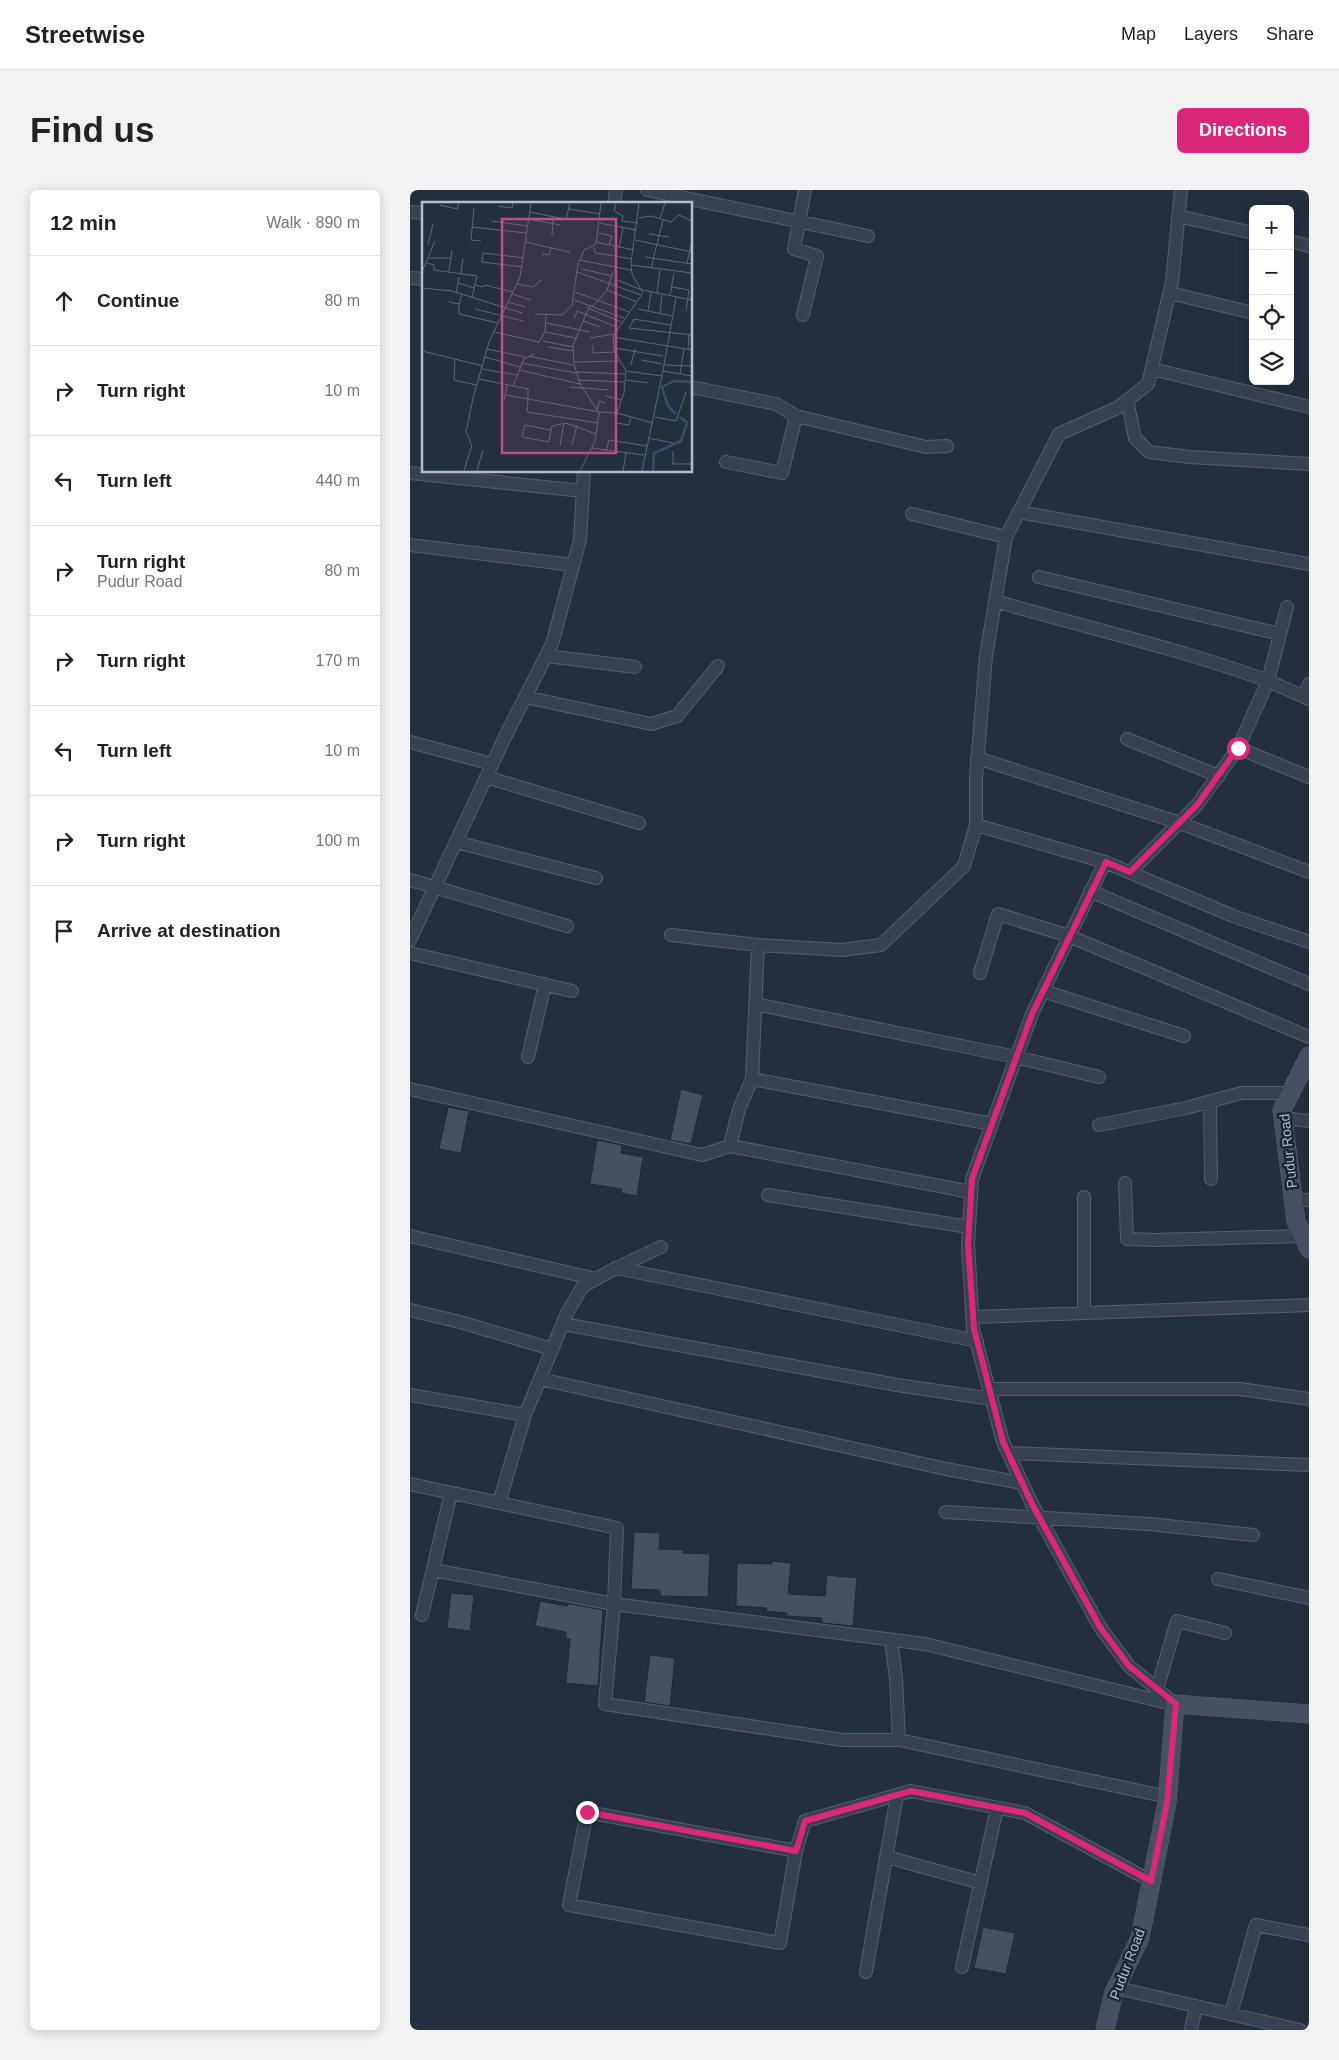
<!DOCTYPE html>
<html lang="en">
<head>
<meta charset="utf-8">
<style>
  :root { --surface:#fff; --page:#f2f2f2; --text:#222; --muted:#767676; --line:#e0e0e0; --accent:#db2777 }
  body { margin:0; font-family:Arial,sans-serif; background:var(--page); color:var(--text) }
  .controls { position:absolute; right:15px; top:15px; display:grid; overflow:hidden; border-radius:8px; box-shadow:0 2px 12px #0003 }
  .controls button { width:45px; height:45px; display:grid; place-items:center; padding:0; border:0; border-bottom:1px solid var(--line); background:var(--surface); color:var(--text); font:25px sans-serif }
  .stop { position:absolute; width:15px; height:15px; margin:-11px; border:4px solid #db2777; border-radius:50%; background:#fff }
  .stop.end { background:#db2777; border-color:#fff; box-shadow:0 1px 5px #0008 }
  .list { margin:0; padding:0; list-style:none }
  h2 { display:flex; justify-content:space-between; align-items:center; height:65px; margin:0; padding:0 20px; font-size:21px }
  h2 small { font-size:16px; font-weight:400; color:var(--muted) }
  .list li { display:grid; grid-template-columns:32px 1fr auto; gap:15px; align-items:center; box-sizing:border-box; height:90px; padding:0 20px; border-top:1px solid var(--line) }
  .list b { display:block; font-size:19px; white-space:nowrap }
  .list p { margin:0; font-size:16px; white-space:nowrap; color:var(--muted) }
  .list em { font-size:16px; font-style:normal; color:var(--muted) }
  .icon { flex:none; width:28px; height:28px; fill:none; stroke:currentColor; stroke-width:2; stroke-linecap:round; stroke-linejoin:round }
  .map { position:relative; flex:none; width:899px; height:1840px; overflow:hidden; border-radius:8px }
  header { display:flex; align-items:center; gap:30px; box-sizing:border-box; height:70px; padding:0 25px; background:var(--surface); border-bottom:1px solid var(--line) }
  header strong { font-size:24px }
  nav { display:flex; gap:28px; margin-inline-start:auto; font-size:18px }
  .intro { display:flex; align-items:center; justify-content:space-between; box-sizing:border-box; height:120px; padding:0 30px }
  h1 { margin:0; font-size:35px }
  .button { padding:12px 22px; border-radius:8px; background:var(--accent); color:#fff; font-size:18px; font-weight:700 }
  main { display:flex; gap:30px; padding:0 30px }
  aside { flex:1; background:var(--surface); border-radius:8px; box-shadow:0 2px 12px #0003 }
  .map>svg:first-child { display:block }
  .building { fill:#455162; stroke:#1f2835 }
  .lines { fill:none; stroke-linecap:round; stroke-linejoin:round }
  .street-casing { stroke:#565f6c; stroke-width:14 }
  .secondary-casing { stroke:#565f6c; stroke-width:19 }
  .street { stroke:#38414e; stroke-width:12 }
  .secondary { stroke:#465061; stroke-width:18 }
  .route { stroke:#db2777; stroke-width:6 }
  .labels { text-anchor:middle; dominant-baseline:central; stroke-width:5; stroke-linejoin:round; paint-order:stroke }
  .street-label { font-size:14px; fill:#b4bcc9; stroke:#1d2633 }
  .inset-river { fill:none; stroke:#394c67; stroke-width:2.5 }
  .inset-road { fill:none; stroke:#5e6776; stroke-width:1 }
  .view { fill:#bd5182; fill-opacity:0.15; stroke:#bd5182; stroke-width:2.5 }
  .inset-edge { fill:none; stroke:#b4bcc9; stroke-width:2.5 }
</style>
</head>
<body>
<header>
<strong>Streetwise</strong>
<nav><a>Map</a><a>Layers</a><a>Share</a></nav>
</header>
<div class="intro"><h1>Find us</h1><a class="button">Directions</a></div>
<main>
<aside>
<h2>12 min<small>Walk · 890 m</small></h2>
<ul class="list">
<li><svg class="icon" aria-label="ahead" viewBox="0 0 24 24"><path d="M12 20V5M6 11l6-6 6 6"/></svg><div><b>Continue</b></div><em>80 m</em></li>
<li><svg class="icon" aria-label="right" viewBox="0 0 24 24"><path d="M7 20v-9h11M14 6l5 5-5 5"/></svg><div><b>Turn right</b></div><em>10 m</em></li>
<li><svg class="icon" aria-label="left" viewBox="0 0 24 24"><path d="M17 20v-9H6M10 6l-5 5 5 5"/></svg><div><b>Turn left</b></div><em>440 m</em></li>
<li><svg class="icon" aria-label="right" viewBox="0 0 24 24"><path d="M7 20v-9h11M14 6l5 5-5 5"/></svg><div><b>Turn right</b><p>Pudur Road</p></div><em>80 m</em></li>
<li><svg class="icon" aria-label="right" viewBox="0 0 24 24"><path d="M7 20v-9h11M14 6l5 5-5 5"/></svg><div><b>Turn right</b></div><em>170 m</em></li>
<li><svg class="icon" aria-label="left" viewBox="0 0 24 24"><path d="M17 20v-9H6M10 6l-5 5 5 5"/></svg><div><b>Turn left</b></div><em>10 m</em></li>
<li><svg class="icon" aria-label="right" viewBox="0 0 24 24"><path d="M7 20v-9h11M14 6l5 5-5 5"/></svg><div><b>Turn right</b></div><em>100 m</em></li>
<li><svg class="icon" aria-label="arrive" viewBox="0 0 24 24"><path d="M6 21V4h12l-3 4 3 4H6"/></svg><div><b>Arrive at destination</b></div></li>
</ul>
</aside>
<div class="map">
<svg width="899" height="1840" viewBox="0 0 899 1840">
  <rect width="100%" height="100%" fill="#242f3e"/>
  <path class="building" d="M271,899L293,905L281,954L260,950Z
    M38,917L59,921L51,963L29,959Z
    M187,950L212,955L211,963L233,967L227,1006L211,1003L212,999L180,994Z
    M224,1342L250,1343L249,1359L273,1360V1363L300,1364L298,1407L250,1406V1400L221,1399Z
    M362,1371L381,1373L378,1404L415,1406L417,1385L447,1388L443,1436L412,1433V1428L377,1426V1423L356,1421L357,1418L326,1416L327,1373L362,1374Z
    M41,1403L64,1405L60,1441L37,1438Z
    M130,1411L157,1416V1414H161L193,1420L188,1496L156,1493L160,1449H156V1442L125,1436Z
    M240,1465L265,1468L260,1516L234,1512Z
    M573,1737L605,1743L596,1784L564,1778Z"/>
  <g class="lines">
    <g class="street-casing">
      <path id="street" d="M237,0L458,46
        M204,14L206,0
        M0,22L14,23
        M768,26L843,43
        M880,51L899,56
        M0,88L14,89
        M760,103L843,123
        M393,125L407,66L384,59L395,0
        M742,179L899,217
        M281,197L366,214L386,226L372,283L316,272
        M717,210L725,248L739,262L780,267L899,274
        M386,226L516,257L537,256
        M0,283L173,301
        M609,322L899,374
        M502,324L596,347
        M0,355L163,375
        M629,387L870,444
        M585,411C673,437 764,457 850,488C866,494 883,502 899,509
        M137,466L225,477
        M115,507L241,534L267,526L308,476
        M894,507L899,494
        M717,549L809,586
        M0,552L82,574
        M828,558L899,587
        M567,568L770,633L899,682
        M76,587L229,633
        M566,635L695,672L823,726L899,752
        M46,652L186,688
        M695,672L622,824L562,989L558,1054L563,1139L593,1252L622,1314L690,1437L719,1476L765,1514
        M720,682L787,615L828,558L858,491L877,417
        M0,690L157,736
        M680,701L899,794
        M261,745L348,755L432,760L471,755L554,676L566,635V587L576,466L596,347L649,244L707,218L738,194L762,92L771,0
        M0,750L95,547L142,454L170,350L174,281
        M0,763L162,801
        M570,783L588,724L659,746L899,847
        M633,801L774,846
        M345,814L606,867L689,887
        M118,867L135,794
        M342,889L582,934
        M0,899L292,965L320,956L329,919L342,889L348,755
        M800,912L801,989
        M873,928L899,931
        M689,935L776,918L831,903H880
        M320,956L561,1002
        M715,993L717,1049L746,1050L893,1046
        M358,1005L559,1037
        M674,1007V1123
        M883,1010H899
        M0,1046L186,1089
        M206,1078L567,1151
        M0,1120L50,1132L142,1159
        M563,1127L899,1115
        M153,1134L487,1195L582,1209
        M130,1189L536,1279L612,1293
        M579,1199H830L899,1209
        M0,1205L115,1225
        M598,1263L899,1275
        M0,1294L207,1338L204,1414L515,1454L762,1514
        M89,1313L115,1225L157,1123L173,1096L206,1078L251,1057
        M536,1322L739,1334L843,1345
        M23,1380L204,1414L195,1514L433,1550H489L758,1607
        M808,1389L899,1408
        M12,1425L41,1303
        M481,1450L486,1488L489,1550
        M747,1499L767,1431L815,1443
        M386,1661L370,1753L159,1715L177,1622L386,1661L395,1631L501,1601L615,1623L741,1691
        M477,1667L571,1693
        M552,1777L587,1618
        M456,1782L487,1605
        M707,1798L890,1840
        M821,1824L846,1735L899,1745
        M781,1840L786,1816"/>
    </g>
    <g class="secondary-casing">
      <path id="secondary" d="M899,866L872,920L886,1031L899,1059
        M695,1840L704,1802L730,1748L757,1613L765,1514L899,1524"/>
    </g>
    <use href="#street" class="street"/>
    <use href="#secondary" class="secondary"/>
  </g>
  <g class="lines">
    <path class="route" d="M177,1622L386,1661L395,1631L501,1601L615,1623L741,1691L757,1613L766,1514L719,1476L690,1437L622,1314L593,1252L564,1139L558,1054L562,989L622,824L696,672L720,682L787,615L828,558"/>
  </g>
  <g class="labels">
    <g class="street-label">
      <text transform="translate(878 961) rotate(-96)">Pudur Road</text>
      <text transform="translate(717 1774) rotate(-69)">Pudur Road</text>
    </g>
  </g>
  <g transform="translate(12 12)">
    <rect width="270" height="270" fill="#242f3e"/>
    <path class="inset-river" d="M254,212L246,204L240,185L252,179L270,180M231,269L232,251L259,239L265,221L258,215"/>
    <path class="inset-road" d="M194,1L192,9L201,14L200,19L216,21M18,3L35,7L37,1M76,4L90,6L91,1M52,6L49,38L59,39M147,7L178,12M107,10L144,17L148,1M217,16L229,14L249,20L257,13L270,19M106,17L138,23M238,17L243,1M70,19L105,24M178,21L214,28M50,25L104,31M177,31L190,34L187,43M227,32L247,35M130,33L131,15M213,38L270,50M104,40L129,46L127,53L120,52M174,40L212,48M6,43L11,22M171,45L174,51L210,57M129,46L148,50M197,46L201,26M223,55L270,62M7,56H28M157,58L209,68M5,61L12,63V68L55,74L50,96M265,61L270,39M209,63L270,71M101,65L60,60L61,51L102,56M229,66L241,18M160,67L190,74M27,69L30,48M0,70L13,39M155,70L219,93M39,71L41,56M36,81L52,86M95,82L111,85L119,78M194,82L195,78L220,88L270,98M53,83L61,85L63,83L91,90M250,85L267,88L264,109M0,86L30,89L100,111M185,88L215,100M153,90L207,110M34,91L37,75M235,91L238,68M90,92L109,98M248,94L252,71M152,98L202,116M27,100L37,102L40,92M86,100L104,105M37,102V112L76,121M168,103L151,143L152,162L159,184L176,209M171,104L185,88L191,70M166,106L199,120M53,107L101,119M216,107L250,114M226,109L229,91M238,111L240,93M113,112L140,113L150,103L156,62L162,48L174,42L179,1M152,117L155,109L195,125M161,119L178,125M124,121L168,130M249,123L212,117L207,126L270,133M72,130L117,140L123,130L124,113M123,130L154,136M191,135L270,148M168,136L192,132M121,139L151,145M171,143V151L193,150M126,145L151,149M192,146L241,154M65,147L103,155M266,148L267,133M0,149L61,164M106,154L151,163M63,155L98,165M33,158L32,178L54,183M219,158L240,162M152,160L197,159M99,161L154,171M209,163L213,147M243,163L270,164M60,167L95,173M97,168L158,182M204,169L240,174L220,269M241,169L270,174M154,170L204,172M258,172L262,147M240,174L254,96M57,177L106,187V197L177,210M156,178L203,180M204,178L226,181M91,184L102,157L112,152M148,185L187,188M83,193L106,197L105,210L176,221M183,194L200,198M82,198L85,183M175,208L177,199L183,201M195,211L231,221M233,215L254,219L264,190M195,221L207,223L209,216M129,228L127,240L100,235L103,223L129,228L130,224L144,221L174,232M226,236L251,241M150,243L155,223M138,244L142,221M170,246L222,253M184,249L187,238L225,244M251,249V262H270M42,269L50,243L44,230L51,196L67,140L98,75L109,1M55,269L61,248M158,269L173,239L177,210L195,211L202,191L204,169L192,148L191,134L221,91L210,72L209,61L217,1M201,269L204,251"/>
    <path class="view" d="M80,17H194V251H80Z"/>
    <rect width="270" height="270" class="inset-edge"/>
  </g>
</svg>
<div class="controls">
<button>+</button>
<button>−</button>
<button><svg class="icon" aria-label="locate" viewBox="0 0 24 24"><circle cx="12" cy="12" r="6"/><path d="M12 2v4M12 18v4M2 12h4M18 12h4"/></svg></button>
<button><svg class="icon" aria-label="layers" viewBox="0 0 24 24"><path d="M12 4l9 5-9 5-9-5zM3 14l9 5 9-5"/></svg></button>
</div>
<div class="stop" style="left:828px;top:558px"></div>
<div class="stop end" style="left:177px;top:1622px"></div>
</div>
</main>
</body>
</html>
